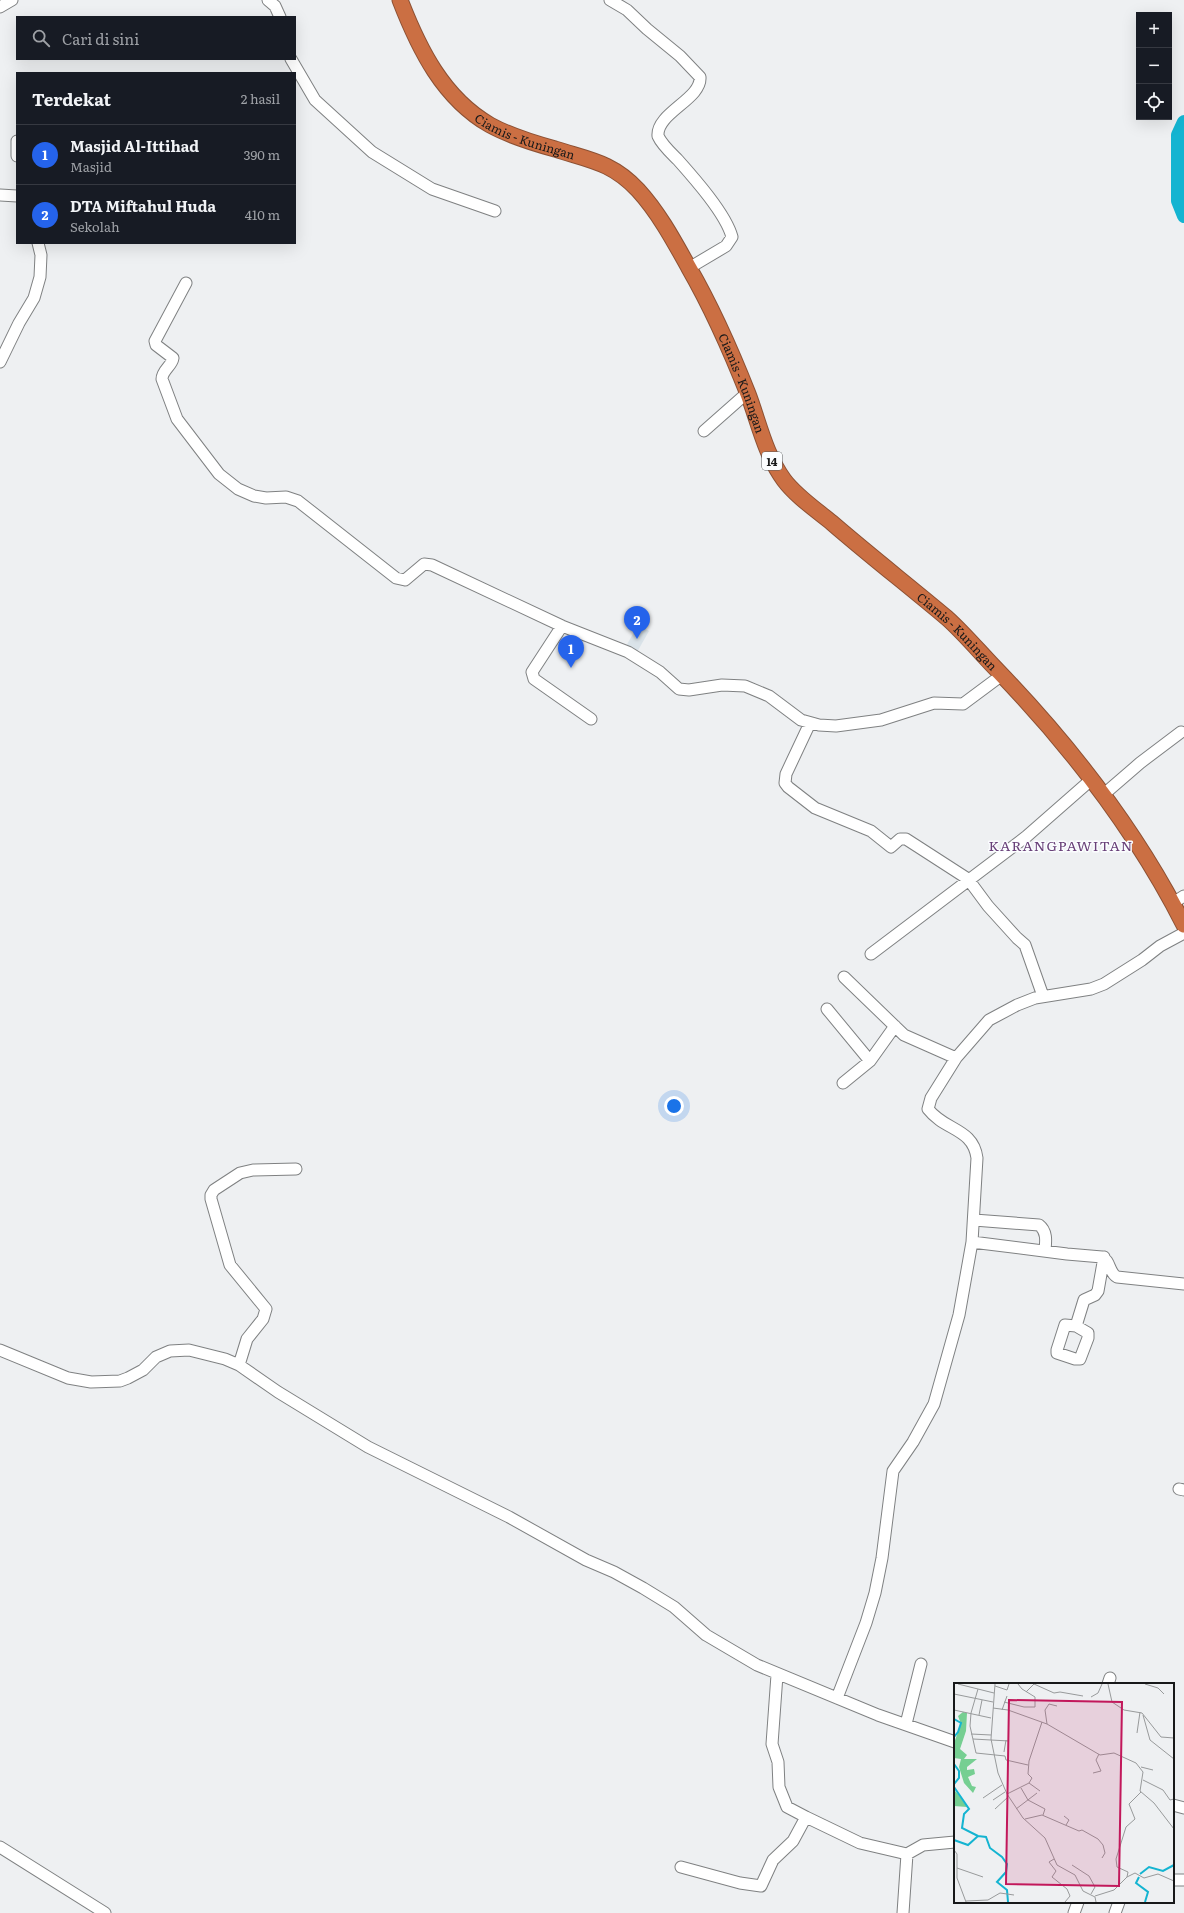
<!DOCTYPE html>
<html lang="id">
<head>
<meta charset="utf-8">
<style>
  :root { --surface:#171b24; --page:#20242c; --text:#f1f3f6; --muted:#9ea1a6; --line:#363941; --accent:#2563eb }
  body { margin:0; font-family:Literata,serif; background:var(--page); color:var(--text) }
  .controls { position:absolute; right:12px; top:12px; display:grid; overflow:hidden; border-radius:0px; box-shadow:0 4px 16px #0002 }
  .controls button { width:36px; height:36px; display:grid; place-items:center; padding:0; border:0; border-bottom:1px solid var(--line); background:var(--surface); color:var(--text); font:20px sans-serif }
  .you { position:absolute; left:674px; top:1106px; width:14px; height:14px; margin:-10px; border:3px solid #fff; border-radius:50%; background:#1a73e8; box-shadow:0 0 0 6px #1a73e833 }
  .badge { display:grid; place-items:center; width:26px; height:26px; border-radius:50%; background:var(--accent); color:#fff; font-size:13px; font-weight:700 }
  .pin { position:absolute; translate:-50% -33px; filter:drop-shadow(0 1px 2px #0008) }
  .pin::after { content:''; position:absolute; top:21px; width:14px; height:12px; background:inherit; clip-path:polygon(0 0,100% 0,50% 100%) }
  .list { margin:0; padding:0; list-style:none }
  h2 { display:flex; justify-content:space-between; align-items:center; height:52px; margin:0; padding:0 16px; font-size:17px }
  h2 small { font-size:13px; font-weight:400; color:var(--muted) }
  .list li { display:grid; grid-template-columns:26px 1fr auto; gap:12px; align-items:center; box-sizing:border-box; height:60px; padding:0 16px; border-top:1px solid var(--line) }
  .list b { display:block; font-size:15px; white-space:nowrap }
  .list p { margin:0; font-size:13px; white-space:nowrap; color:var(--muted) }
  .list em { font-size:13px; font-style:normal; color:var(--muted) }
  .icon { flex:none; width:22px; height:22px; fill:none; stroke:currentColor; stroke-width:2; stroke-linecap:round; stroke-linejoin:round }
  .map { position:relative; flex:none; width:1184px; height:1913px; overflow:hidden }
  .search { position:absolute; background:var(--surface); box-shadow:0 4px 16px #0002; left:16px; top:16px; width:280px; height:44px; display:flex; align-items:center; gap:10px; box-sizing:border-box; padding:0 14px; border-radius:0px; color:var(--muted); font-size:15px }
  .panel { position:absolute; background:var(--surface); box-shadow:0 4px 16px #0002; left:16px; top:72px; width:280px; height:172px; border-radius:0px }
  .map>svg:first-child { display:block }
  .built { fill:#dae3e9 }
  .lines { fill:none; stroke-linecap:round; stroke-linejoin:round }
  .river { stroke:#14b4d1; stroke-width:14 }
  .minor-casing { stroke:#7f8182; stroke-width:13 }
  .highway-casing { stroke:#8c5134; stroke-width:17 }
  .minor { stroke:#fff; stroke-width:11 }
  .highway { stroke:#cb6f43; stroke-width:15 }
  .labels { text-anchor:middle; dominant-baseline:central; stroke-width:3; stroke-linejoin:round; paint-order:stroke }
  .shield { fill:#fbfdff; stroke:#5b5d5e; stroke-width:1 }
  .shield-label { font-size:11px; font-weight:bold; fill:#171819 }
  .street-label { font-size:12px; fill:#171819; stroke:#fbfdff }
  .quarter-label { font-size:14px; letter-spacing:1px; fill:#694179; stroke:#fbfdff }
  .inset-river { fill:none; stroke:#14b4d1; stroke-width:2 }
  .inset-road { fill:none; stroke:#989a9b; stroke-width:1 }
  .view { fill:#c2185b; fill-opacity:0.15; stroke:#c2185b; stroke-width:2 }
  .inset-edge { fill:none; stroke:#171819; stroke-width:2 }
</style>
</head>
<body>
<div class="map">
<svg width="1184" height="1913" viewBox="0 0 1184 1913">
  <rect width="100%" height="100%" fill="#eef0f2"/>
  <path class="built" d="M638,625L649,631L636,654L625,648Z"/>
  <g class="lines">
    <path class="river" d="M1184,122L1178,135V201L1184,216"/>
    <g class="minor-casing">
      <path id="minor" d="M268,0L275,6L280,17
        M610,0L627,10L647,29L680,56L700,77C702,99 656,113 658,136C662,145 671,153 678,160C694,178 726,214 732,237L726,246L689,268
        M0,7L12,0
        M291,59L315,100L372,152L432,189L495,211
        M17,141V156
        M0,195L17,196
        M186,283L155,341L156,345L173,358C172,366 162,370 162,379L177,419L219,474L238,489L254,496L266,498L286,497L298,501L396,578L405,580L424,564L432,565L562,626L628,652L660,672L679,689L689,690L722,685L745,686L769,696L801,720L819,725L836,726L881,720L934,703L963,704L1002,675
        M0,362L19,323L34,298L40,277L41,255L38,243
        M704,431L747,393
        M562,626L532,672L534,679L591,719
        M810,723L786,774L785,783L788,787L815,808L871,831L891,847L900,839H906L968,879L988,906L1017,938L1025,945L1043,996
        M1103,795L1140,763L1181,732
        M1173,903L1184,896
        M871,954L1027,836L1092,779
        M844,977L904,1035L956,1058L989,1020L1017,1005L1035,998L1091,989L1104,984L1142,960L1160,946L1184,933
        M827,1009L870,1061L895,1026
        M843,1083L870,1061
        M974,1220L1039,1225C1047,1231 1046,1241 1045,1250
        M972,1242L1067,1254L1102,1257C1110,1260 1109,1273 1117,1277L1184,1284
        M1065,1325L1076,1326L1088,1333V1338L1080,1359H1075L1057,1353V1350Z
        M1076,1326L1084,1300L1095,1295L1098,1291L1104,1257
        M0,1350L68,1378L91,1382L120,1381L128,1378L143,1370L156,1357L170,1351L189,1350L225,1359L239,1365L278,1392L368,1447L509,1517L586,1560L614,1572L643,1588L674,1607L706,1635L757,1665L878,1715L955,1742
        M239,1365L247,1339L263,1319L266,1309L230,1265L211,1199V1195L214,1190L240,1173L253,1170L296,1169
        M1179,1489L1184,1490
        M1108,1684L1110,1678
        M837,1698L866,1623L875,1593L882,1558L893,1471L913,1442L934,1404L959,1315L972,1242L977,1158C973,1128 945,1131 928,1109L931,1098L956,1058
        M906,1724L921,1664
        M1173,1805L1184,1808
        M806,1817L860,1843L907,1854
        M0,1847L105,1913
        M681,1867L740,1883L761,1886L773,1860L793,1841L806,1817L787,1807L779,1787L778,1762L772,1744L777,1675
        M1173,1880H1184
        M903,1913L907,1854L923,1845L955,1842
        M1074,1913L1078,1902
        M1115,1913L1119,1902"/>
    </g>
    <g class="highway-casing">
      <g id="highway">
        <path id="s1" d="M400,0C419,49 443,98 490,125C510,136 533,143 555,149C589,160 612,162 638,190C659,213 674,241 689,268C712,308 731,351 748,394C759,423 765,454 784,480C796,496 815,509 831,522C869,555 909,586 947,618C966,635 982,655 999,672C1072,748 1137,832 1184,925"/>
      </g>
    </g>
    <use href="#minor" class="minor"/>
    <use href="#highway" class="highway"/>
  </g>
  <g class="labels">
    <rect class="shield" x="762" y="452" width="20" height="18" rx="3"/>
    <g class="shield-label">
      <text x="772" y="461">14</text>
    </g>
    <g class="street-label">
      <text stroke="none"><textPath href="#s1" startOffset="194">Ciamis - Kuningan</textPath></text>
      <text stroke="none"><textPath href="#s1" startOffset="541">Ciamis - Kuningan</textPath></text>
      <text stroke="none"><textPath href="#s1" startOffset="877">Ciamis - Kuningan</textPath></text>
    </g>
    <g class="quarter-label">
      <text x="1061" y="845">KARANGPAWITAN</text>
    </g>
  </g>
  <g transform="translate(954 1683)">
    <rect width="220" height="220" fill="#eef0f2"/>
    <path d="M9,29L13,30L12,48L6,66L13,72L10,76H23L13,84V87L20,86L21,91L14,94L18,103L22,104L19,110L10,100L5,84L7,76L0,75V60L7,41L4,33ZM0,107L4,111L13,124L0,123Z" fill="#76cf92"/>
    <path class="inset-river" d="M0,36L7,40L4,49L0,54M0,81L5,88V95L0,101M0,104L15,126L10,131L8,145L24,153M0,157L14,162L24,153L32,154L36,165L48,174L53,181L52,189L43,199L53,207L54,219M186,191L195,184L209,188L220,182M185,194L182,200L194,209L191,219"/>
    <path class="inset-road" d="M4,1L40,10M41,1L37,56L44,90L53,111L69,135L91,155L103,182L121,192L129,208L141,214L142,219M154,1L158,19L170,27L188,30L207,54L220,55M191,1L204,5L210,11M41,3L53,7L55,1M72,9L80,1L100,10L106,9L129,13M0,11L39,19M137,14L144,10L148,1M50,19L70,24H81V14L68,6L64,1M39,25L54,27L93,41L146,72L160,70L182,80L189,89L186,108L200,120L220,146M0,27L37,35M48,27L53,13M17,30L16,43L22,70L51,73L52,77L74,82M17,30L24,6M25,32L28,17M189,32L196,57L220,76M93,41L91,27L95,21L103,23M183,50L186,29M17,51L37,52M19,56L55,58M50,69L52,57M187,84L199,87M139,90L147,88L142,77L145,71M189,97L209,107L216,117L220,116M75,100L78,95L74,91L75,78L88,39M67,105L74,117L91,126L89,132M53,111L75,100L86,108M29,115L48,102M39,117L51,109M41,126L54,114M62,126L83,110M110,133L115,137L112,142M71,136L88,132L125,148L128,147L144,156L149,162L151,170L148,175M0,167L3,171V195L12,219M100,176L95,179L102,188L98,194L113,206L116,213L111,219M118,182L135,193L141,204L137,211M3,185L29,194M173,194L181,190L190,195L204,191L220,198M141,213L160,207L173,194L174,189L163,184L162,176L172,144L181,136L175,121L187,109M12,218L34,217L46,210L60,212"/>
    <path class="view" d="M55,17L168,19L165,203L52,201Z"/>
    <rect width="220" height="220" class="inset-edge"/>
  </g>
</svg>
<div class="controls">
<button>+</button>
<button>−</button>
<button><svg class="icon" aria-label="locate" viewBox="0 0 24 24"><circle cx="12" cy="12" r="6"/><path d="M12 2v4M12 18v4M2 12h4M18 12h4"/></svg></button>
</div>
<div class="you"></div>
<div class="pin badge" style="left:571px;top:668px">1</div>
<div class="pin badge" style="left:637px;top:639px">2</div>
<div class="search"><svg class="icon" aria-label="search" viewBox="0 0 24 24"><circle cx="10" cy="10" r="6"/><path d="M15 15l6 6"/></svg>Cari di sini</div>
<section class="panel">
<h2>Terdekat<small>2 hasil</small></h2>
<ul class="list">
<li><span class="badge">1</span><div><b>Masjid Al-Ittihad</b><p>Masjid</p></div><em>390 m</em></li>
<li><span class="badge">2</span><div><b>DTA Miftahul Huda</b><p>Sekolah</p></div><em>410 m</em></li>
</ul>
</section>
</div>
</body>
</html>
